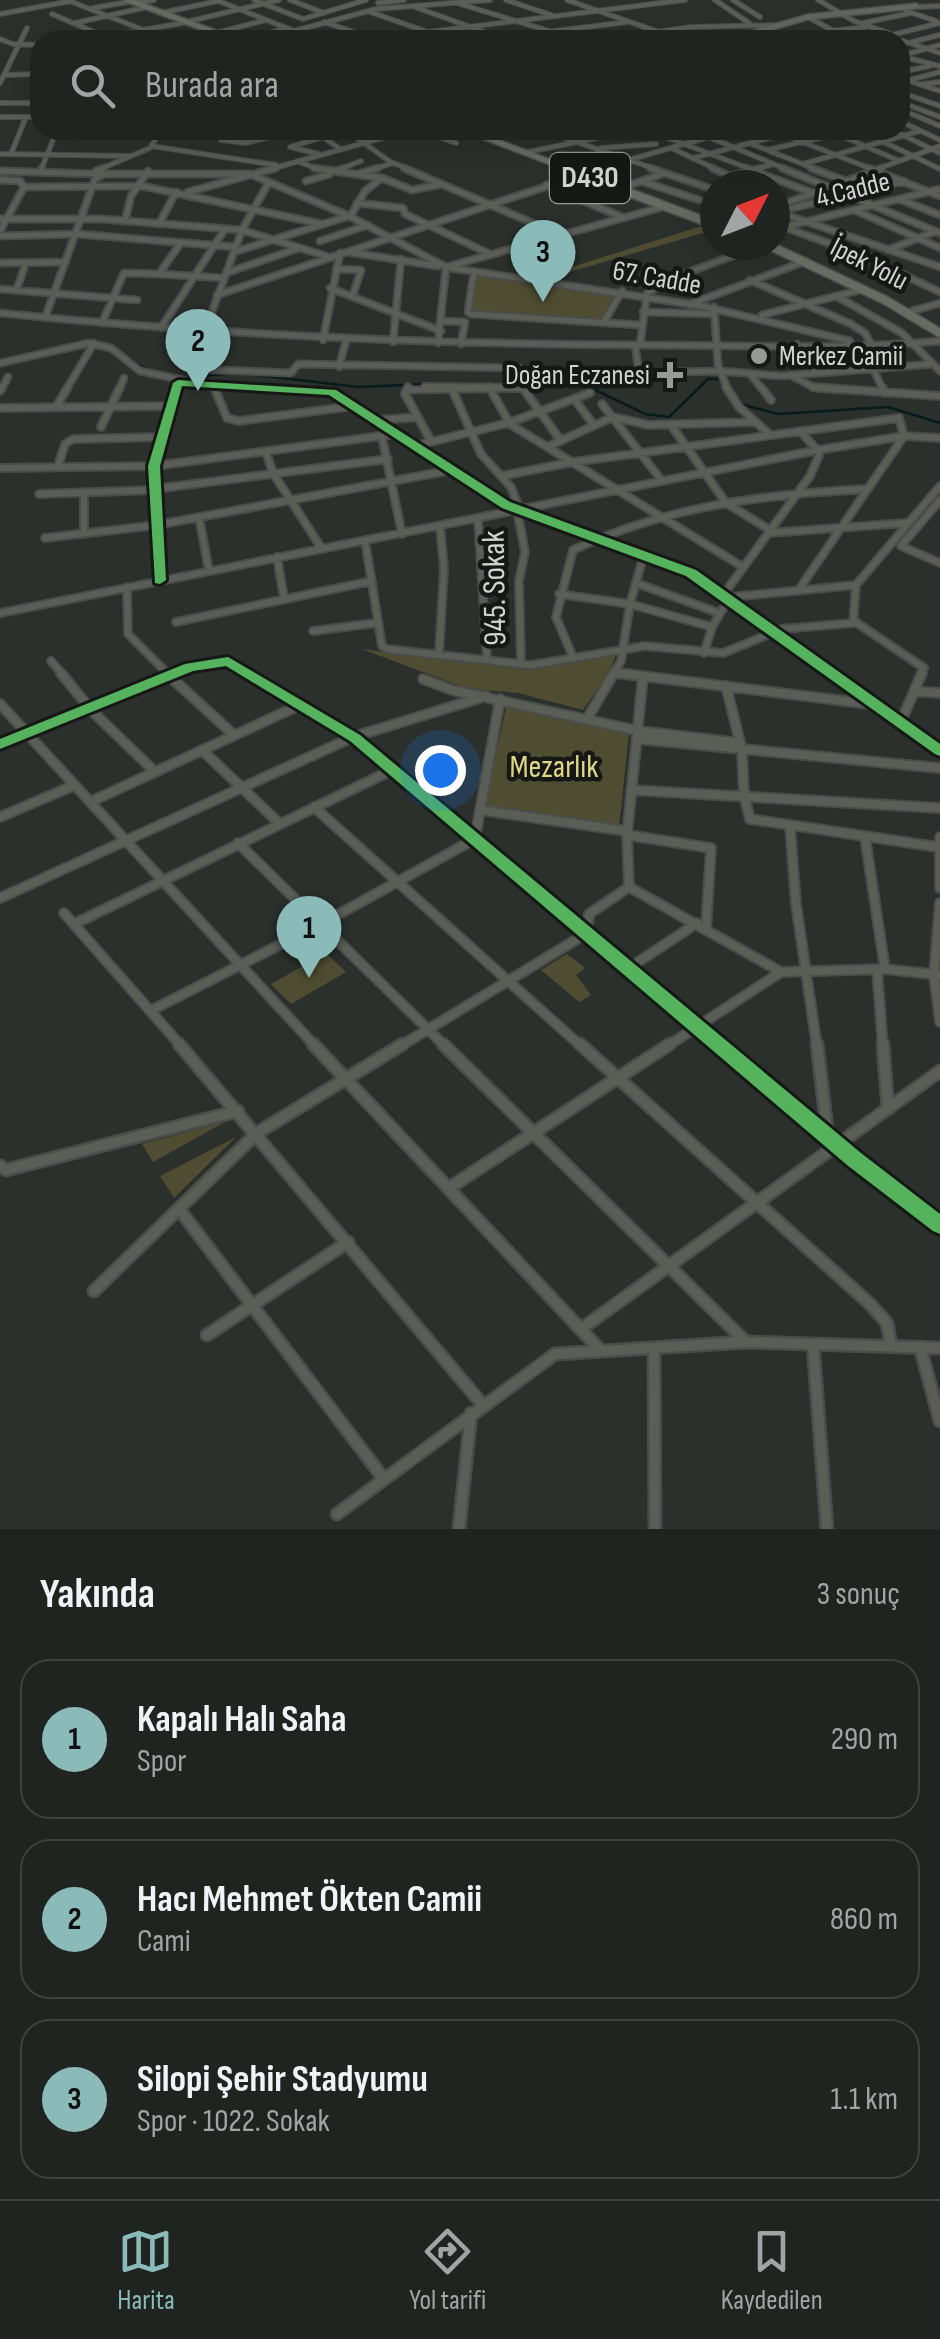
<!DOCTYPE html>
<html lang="tr">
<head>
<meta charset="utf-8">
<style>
  :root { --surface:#202421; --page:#282c2a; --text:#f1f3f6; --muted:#a2a4a5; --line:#3d413f; --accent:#8bbbb9 }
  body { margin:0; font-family:"Sofia Sans Condensed",sans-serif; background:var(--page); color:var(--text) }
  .compass { position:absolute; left:700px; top:170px; width:90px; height:90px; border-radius:50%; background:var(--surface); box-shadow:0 10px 40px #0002; rotate:48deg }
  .you { position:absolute; left:440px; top:770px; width:35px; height:35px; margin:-25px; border:8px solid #fff; border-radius:50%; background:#1a73e8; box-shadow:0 0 0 15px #1a73e833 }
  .badge { display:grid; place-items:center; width:65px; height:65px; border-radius:50%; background:var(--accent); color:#111; font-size:32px; font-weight:700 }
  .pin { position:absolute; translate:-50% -82px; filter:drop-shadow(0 2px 5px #0008) }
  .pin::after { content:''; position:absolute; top:52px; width:35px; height:30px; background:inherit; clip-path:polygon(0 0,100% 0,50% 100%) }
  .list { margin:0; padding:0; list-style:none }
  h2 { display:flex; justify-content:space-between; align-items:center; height:130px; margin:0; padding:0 40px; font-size:42px }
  h2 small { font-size:32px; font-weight:400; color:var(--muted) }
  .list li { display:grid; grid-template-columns:65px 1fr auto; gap:30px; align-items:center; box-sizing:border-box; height:160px; margin:0 20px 20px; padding:0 20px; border:2px solid var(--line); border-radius:30px }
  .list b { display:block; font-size:38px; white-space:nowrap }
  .list p { margin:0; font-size:32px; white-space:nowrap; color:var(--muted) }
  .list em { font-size:32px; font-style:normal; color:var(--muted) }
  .icon { flex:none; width:55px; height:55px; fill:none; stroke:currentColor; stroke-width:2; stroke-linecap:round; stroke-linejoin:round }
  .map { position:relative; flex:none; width:940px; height:1529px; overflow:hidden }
  .search { position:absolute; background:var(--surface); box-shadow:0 10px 40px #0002; left:30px; right:30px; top:30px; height:110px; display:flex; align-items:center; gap:25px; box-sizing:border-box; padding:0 35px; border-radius:30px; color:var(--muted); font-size:38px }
  .sheet { height:670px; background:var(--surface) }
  nav { display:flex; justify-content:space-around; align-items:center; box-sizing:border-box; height:140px; border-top:2px solid var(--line); background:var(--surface); font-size:28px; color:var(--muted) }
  nav a { display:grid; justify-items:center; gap:5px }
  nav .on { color:var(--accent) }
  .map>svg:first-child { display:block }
  .green { fill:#4f4d31 }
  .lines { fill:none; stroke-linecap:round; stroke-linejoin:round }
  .stream { stroke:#071a1c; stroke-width:2.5 }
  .minor-far4-casing { stroke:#4a4d4b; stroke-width:6 }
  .minor-far3-casing { stroke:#4a4d4b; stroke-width:9 }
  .minor-far2-casing { stroke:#4a4d4b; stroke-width:10 }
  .minor-far1-casing { stroke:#4a4d4b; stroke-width:12 }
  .minor-casing { stroke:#4a4d4b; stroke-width:15 }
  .major-casing { stroke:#4a4d4b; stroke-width:8 }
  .highway-far1-casing { stroke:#4a4d4b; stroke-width:8 }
  .highway-casing { stroke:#4a4d4b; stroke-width:11 }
  .minor-far4 { stroke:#5a5e56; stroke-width:4 }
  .minor-far3 { stroke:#5a5e56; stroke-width:5 }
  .minor-far2 { stroke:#5a5e56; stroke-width:6 }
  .minor-far1 { stroke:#5a5e56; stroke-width:8 }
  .minor { stroke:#5a5e56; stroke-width:10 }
  .major { stroke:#62665e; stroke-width:5 }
  .highway-far1 { stroke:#676c63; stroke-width:5 }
  .highway { stroke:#676c63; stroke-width:8 }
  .cycleway-casing { stroke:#151815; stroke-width:6 }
  .cycleway { fill:#56b35d; fill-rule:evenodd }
  .poi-dot { fill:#969b97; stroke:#151815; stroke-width:4 }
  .labels { text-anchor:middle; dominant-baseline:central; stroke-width:9; stroke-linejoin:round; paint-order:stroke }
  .far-street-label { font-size:28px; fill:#d0d5d1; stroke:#151815 }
  .far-poi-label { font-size:28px; fill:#d0d5d1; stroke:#151815; text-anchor:start }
  .shield { fill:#151815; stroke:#989c99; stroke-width:2.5 }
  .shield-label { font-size:30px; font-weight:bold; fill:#d0d5d1 }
  .street-label { font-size:32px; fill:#d0d5d1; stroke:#151815 }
  .park-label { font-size:32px; fill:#e0d686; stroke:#151815 }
</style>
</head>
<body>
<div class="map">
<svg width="940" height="1529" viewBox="0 0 940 1529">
  <rect width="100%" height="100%" fill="#2b302c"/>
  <path class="green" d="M702,226L713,230L546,279H533Z
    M477,274L619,292L602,319L592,320L472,312Z
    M362,649L527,670L616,654L611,670L583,710L518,693L468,689Z
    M516,705L530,712L629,734L619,828L485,807L506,708Z
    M326,953L346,972L291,1004L271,984Z
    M567,954L585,968L576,975L591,995L579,1002L541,970Z
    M225,1122L153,1162L142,1144Z
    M236,1137L174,1198L160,1176Z"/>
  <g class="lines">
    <path class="stream" d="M61,347C102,331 113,350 147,370
      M0,360L9,358
      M164,374L177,375
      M198,376L239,373L358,387L426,384
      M504,385L583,384L645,414L669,417L708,379H720
      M740,404L778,414L888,407L940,423"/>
    <g class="minor-far4-casing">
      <path id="minor-far4" d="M67,0L169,40
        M216,0L317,40
        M254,0L303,19L366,0
        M290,0L324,13
        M506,0L554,16
        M567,0L656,31
        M715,0L749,23
        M733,0L760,17
        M818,0L854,21L889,33
        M136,3L154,0
        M378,3L404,0
        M460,4L579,40
        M415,7L501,38
        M918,7L940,6
        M93,8L128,2
        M906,11L936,21
        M370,12L451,40
        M161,13L218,1
        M0,14L71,1
        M52,14L103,36
        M808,17L850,40
        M186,22L279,0
        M324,22L372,38
        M75,23L143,8
        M863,23L911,13
        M761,29L784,40
        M294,31L376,9L490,0
        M830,31L866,27
        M216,33L266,20
        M689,36L699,40
        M780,38L834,33
        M0,39L13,44L40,45
        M84,40L183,23
        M248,40L286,28
        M364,40L685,0
        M483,40L627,22
        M600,40L691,27L779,25
        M872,40L940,23
        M900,40L940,53
        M912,42L940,35
        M900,56L940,45
        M904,57L940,66
        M36,62H40
        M900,72L930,66
        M5,75L40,74
        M900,78L940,91
        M906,81L940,72
        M0,83L27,28
        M923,84L940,82
        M900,92L940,106
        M900,102L940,117
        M0,103H40
        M900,109L940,126
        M0,117H40
        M900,121L940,140
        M313,130L340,149
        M346,130L389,161L410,170
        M418,130L456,143
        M542,130L658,170
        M647,130L753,170
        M692,130L788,170
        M772,130L874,170
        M828,130L897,160
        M859,130L940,169
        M892,130L940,153
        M55,136L165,130
        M221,140L245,143L299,130
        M221,140L255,130
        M749,143L818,170
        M151,146L276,165
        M601,148L656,144
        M671,148L718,170
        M767,150L855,130
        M528,152L636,130
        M0,154L131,156
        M11,154L26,117
        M319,154L290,147L323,137
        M693,158L800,130
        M297,161L320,170
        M803,164L920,131
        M41,170L57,130
        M98,170L150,148L161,130
        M267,170L411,130
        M338,170L361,161
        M371,170L393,163
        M594,170L733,130
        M752,170L774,164
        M875,170L940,146"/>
    </g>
    <g class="minor-far3-casing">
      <path id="minor-far3" d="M314,168L382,178L412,190L442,184
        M404,168L561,235
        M650,168L715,190
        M712,168L749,185
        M746,168L813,193
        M782,168L940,233
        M811,168L843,180
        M868,168L940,196
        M0,171L100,174
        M96,171L104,168
        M336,171L345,168
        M40,172L42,168
        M358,174L378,168
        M730,176L761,168
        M0,180L20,181L24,187L142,186L322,224
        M306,181L330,174
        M641,181L699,200
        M546,185L624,218
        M624,187L665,173
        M827,188L882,168
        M188,192L276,168
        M899,199L940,215
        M357,203L403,208L405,214L490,254
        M775,207L814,193
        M854,210L940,248
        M775,211L940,267
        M777,212L904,181
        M350,217L365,191L382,178
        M0,219H102L242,230L326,256
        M125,221L131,196L148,171
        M159,224L176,192
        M784,227L863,256L940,292
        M775,229L940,189
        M0,231L24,187
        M0,236L77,234L236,247
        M320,241L368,225
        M888,250L934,232
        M234,252L349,216
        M348,252L438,266
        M0,263L66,262
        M451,268L702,306L850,341
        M336,269L361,270L353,295
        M474,271L468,312L471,314L640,325
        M226,273L299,248
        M159,274L224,278
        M750,280L851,324L865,333L871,344
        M330,288L441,331
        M0,289L137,300
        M16,291L26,263
        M217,295L602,168
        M836,296L902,333L940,371
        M693,303L806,261
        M714,307L718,365L728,390
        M912,311L940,303
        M643,312L714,314
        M0,313C214,335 429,344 644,345C743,345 841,350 940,341
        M762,315L864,289
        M45,318L95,179L104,174H250L349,216L446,267L666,206
        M442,321L465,322L461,344
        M604,322L622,291
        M102,323L124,273L159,274L180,244
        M161,328L225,229
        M323,340L340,253
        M393,342L401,259
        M438,343L446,267
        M797,344L815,372
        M635,345L639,372
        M640,345L647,294L665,281L762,245
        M0,363L89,343L111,348L140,371L183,380
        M339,367L346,341
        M873,368L883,390
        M191,369L291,373L298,364L519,368
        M191,369L242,230L269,182
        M749,373L763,390
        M790,375L815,388L841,390
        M519,376L719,371L782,376L933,364
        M212,383L215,390
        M520,384L524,390
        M1,390L8,377
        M66,390L94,343
        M119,390L124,378
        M176,390L178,383L292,390
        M407,390L523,388"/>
    </g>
    <g class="minor-far2-casing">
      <path id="minor-far2" d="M214,387L227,418L238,421L354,406
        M249,387L332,392L506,505L691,573L834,675
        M408,387L405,394L431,441
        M425,387L523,388
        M451,387L481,454L511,487L519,507
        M489,387L509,422
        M522,387L561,441
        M726,387L739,407L769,434
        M761,387L771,400
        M813,387L940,396
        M882,387L885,393
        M0,391L2,387
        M574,399L594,425
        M602,404L662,481
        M56,407L68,387
        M0,408L172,406
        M378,420L418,417
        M508,423L743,567
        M671,425L726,503L770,530
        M101,427L120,387
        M382,437L402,534
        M414,446L508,423L590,393
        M547,447L613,417L649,425L754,422
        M266,452L273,473L322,549
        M58,466L65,444L73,439L163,437
        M0,468L154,466L396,434
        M501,476L573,462L899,418L904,436L800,588
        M154,489L388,459
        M84,493V534
        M39,494L154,490
        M940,500L901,546L940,563
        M199,517L209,571
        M478,519L487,660
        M768,533L906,523
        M45,538L157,525L452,470
        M365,540L382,646L387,649L531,665L645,646L723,653L782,629L853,623L856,585L940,486
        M277,557L284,598
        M160,580L154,466L177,387
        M636,583L719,613
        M127,587L128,634L169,675
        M559,594L630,604L712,627
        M721,598L810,476L820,453L800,431
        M0,613L818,450L904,436L940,438
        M854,621L924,668L921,675
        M176,622L372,581
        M313,631L376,623
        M704,653L712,627L730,597L856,585
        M439,654L444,569L440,526
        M573,657L556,617L573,550C667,506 765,494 868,489
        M51,661L63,675
        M521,665L519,581L525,552L518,515L522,511
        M617,673L636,675
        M170,675L190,667L228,661L252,675
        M613,675L621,661L630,604L644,554"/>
    </g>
    <g class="minor-far1-casing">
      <path id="minor-far1" d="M61,673L90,709L155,772
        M166,673L233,734
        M247,673L355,738L721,1047
        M617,673L870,704
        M831,673L940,751
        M643,676L627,835L629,887L781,972L885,969L940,975
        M423,679L452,690L639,731L740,743
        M726,686L742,750L744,796L750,819L938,847
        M914,691L940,693
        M0,704L316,1047
        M587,719L614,673
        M900,724L922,673
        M638,739L940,768
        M0,744L176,673
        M202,750L279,823
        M631,790L940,808
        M90,802L300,705
        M314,807L582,1047
        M481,810L627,831
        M0,817L75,785
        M790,826L796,904L817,1047
        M627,835L711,848L706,928
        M865,837L885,969
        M940,837V888
        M238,843L446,1047
        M0,898L353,737L486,696
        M940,903L934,975L940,1022
        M64,913L182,1047
        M74,924L392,770
        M629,968L697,923
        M877,970L883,1047
        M150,1011L321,924L475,839L500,699
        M399,1047L587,933L589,914L629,887
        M666,1047L781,972"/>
    </g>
    <g class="minor-casing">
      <path id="minor" d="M179,1044L482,1404
        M313,1044L601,1351
        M443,1044L746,1342
        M580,1044L870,1304L887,1323L891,1346
        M718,1044L854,1159L940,1225
        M817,1044L828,1137
        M883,1044L888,1109
        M0,1166L6,1170L238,1111
        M449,1188L670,1044
        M179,1209L384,1479
        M94,1291L257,1133L403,1044
        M581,1329L940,1071
        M207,1335L348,1242
        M813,1344L827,1529
        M920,1347L940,1421
        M654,1348L655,1529
        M337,1514L555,1354L746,1342L940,1348
        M459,1529L471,1413"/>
    </g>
    <g class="major-casing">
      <path id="major" d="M728,40L808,17L916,6"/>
    </g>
    <g class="highway-far1-casing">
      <path id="highway-far1" d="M128,0L235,40
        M466,130L571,170"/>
    </g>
    <g class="highway-casing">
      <path id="highway" d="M564,168L715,225
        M768,245L885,300L940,333"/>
    </g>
    <use href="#minor-far4" class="minor-far4"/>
    <use href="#minor-far3" class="minor-far3"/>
    <use href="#minor-far2" class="minor-far2"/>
    <use href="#minor-far1" class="minor-far1"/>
    <use href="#minor" class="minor"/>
    <use href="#major" class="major"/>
    <use href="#highway-far1" class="highway-far1"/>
    <use href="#highway" class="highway"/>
    <g class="cycleway-casing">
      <path id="cycleway" d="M178,380L336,390L510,502L696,570L940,744V756L935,754L686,576L502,508L329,395L182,386L160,466L166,580L160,584L155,583L148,466L173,383Z
        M228,657L360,735L861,1153L940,1214V1234L933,1231L847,1165L350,741L226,666L193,671L0,749V739L185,664Z"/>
    </g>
    <use href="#cycleway" class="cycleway"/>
  </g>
  <g class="poi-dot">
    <circle cx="759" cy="356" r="10"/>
    <path d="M665 360h10v10h10v10h-10v10h-10v-10h-10v-10h10z"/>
  </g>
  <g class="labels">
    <g class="far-street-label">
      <text transform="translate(853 190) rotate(-14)">4.Cadde</text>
      <text transform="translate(869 264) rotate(27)">İpek Yolu</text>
      <text transform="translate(657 278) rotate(10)">67. Cadde</text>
    </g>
    <g class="far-poi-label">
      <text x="779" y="356">Merkez Camii</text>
      <text x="650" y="375" text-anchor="end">Doğan Eczanesi</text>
    </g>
    <rect class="shield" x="550" y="153" width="80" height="50" rx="8"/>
    <g class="shield-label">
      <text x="590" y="178">D430</text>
    </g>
    <g class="street-label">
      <text transform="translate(495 588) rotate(-91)">945. Sokak</text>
    </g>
    <g class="park-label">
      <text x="554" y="767">Mezarlık</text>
    </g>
  </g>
</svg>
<svg class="compass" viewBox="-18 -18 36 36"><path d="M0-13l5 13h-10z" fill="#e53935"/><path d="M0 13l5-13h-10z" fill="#a2a4a5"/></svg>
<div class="you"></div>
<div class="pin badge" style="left:309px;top:978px">1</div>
<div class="pin badge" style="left:198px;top:391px">2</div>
<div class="pin badge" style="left:543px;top:302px">3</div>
<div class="search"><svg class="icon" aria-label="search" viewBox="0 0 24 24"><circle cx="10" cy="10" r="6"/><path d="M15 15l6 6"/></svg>Burada ara</div>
</div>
<section class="sheet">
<h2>Yakında<small>3 sonuç</small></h2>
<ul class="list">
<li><span class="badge">1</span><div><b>Kapalı Halı Saha</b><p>Spor</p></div><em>290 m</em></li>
<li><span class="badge">2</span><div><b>Hacı Mehmet Ökten Camii</b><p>Cami</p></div><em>860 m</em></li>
<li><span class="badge">3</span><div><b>Silopi Şehir Stadyumu</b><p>Spor · 1022. Sokak</p></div><em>1.1 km</em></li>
</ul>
</section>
<nav>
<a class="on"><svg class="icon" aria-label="map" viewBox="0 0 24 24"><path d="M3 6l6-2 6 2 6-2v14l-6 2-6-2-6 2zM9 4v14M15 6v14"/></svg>Harita</a>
<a><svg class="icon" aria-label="directions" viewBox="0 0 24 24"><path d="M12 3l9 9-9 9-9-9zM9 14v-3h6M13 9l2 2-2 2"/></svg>Yol tarifi</a>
<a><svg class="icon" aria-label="saved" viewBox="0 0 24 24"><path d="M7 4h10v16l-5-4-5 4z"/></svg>Kaydedilen</a>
</nav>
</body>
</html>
